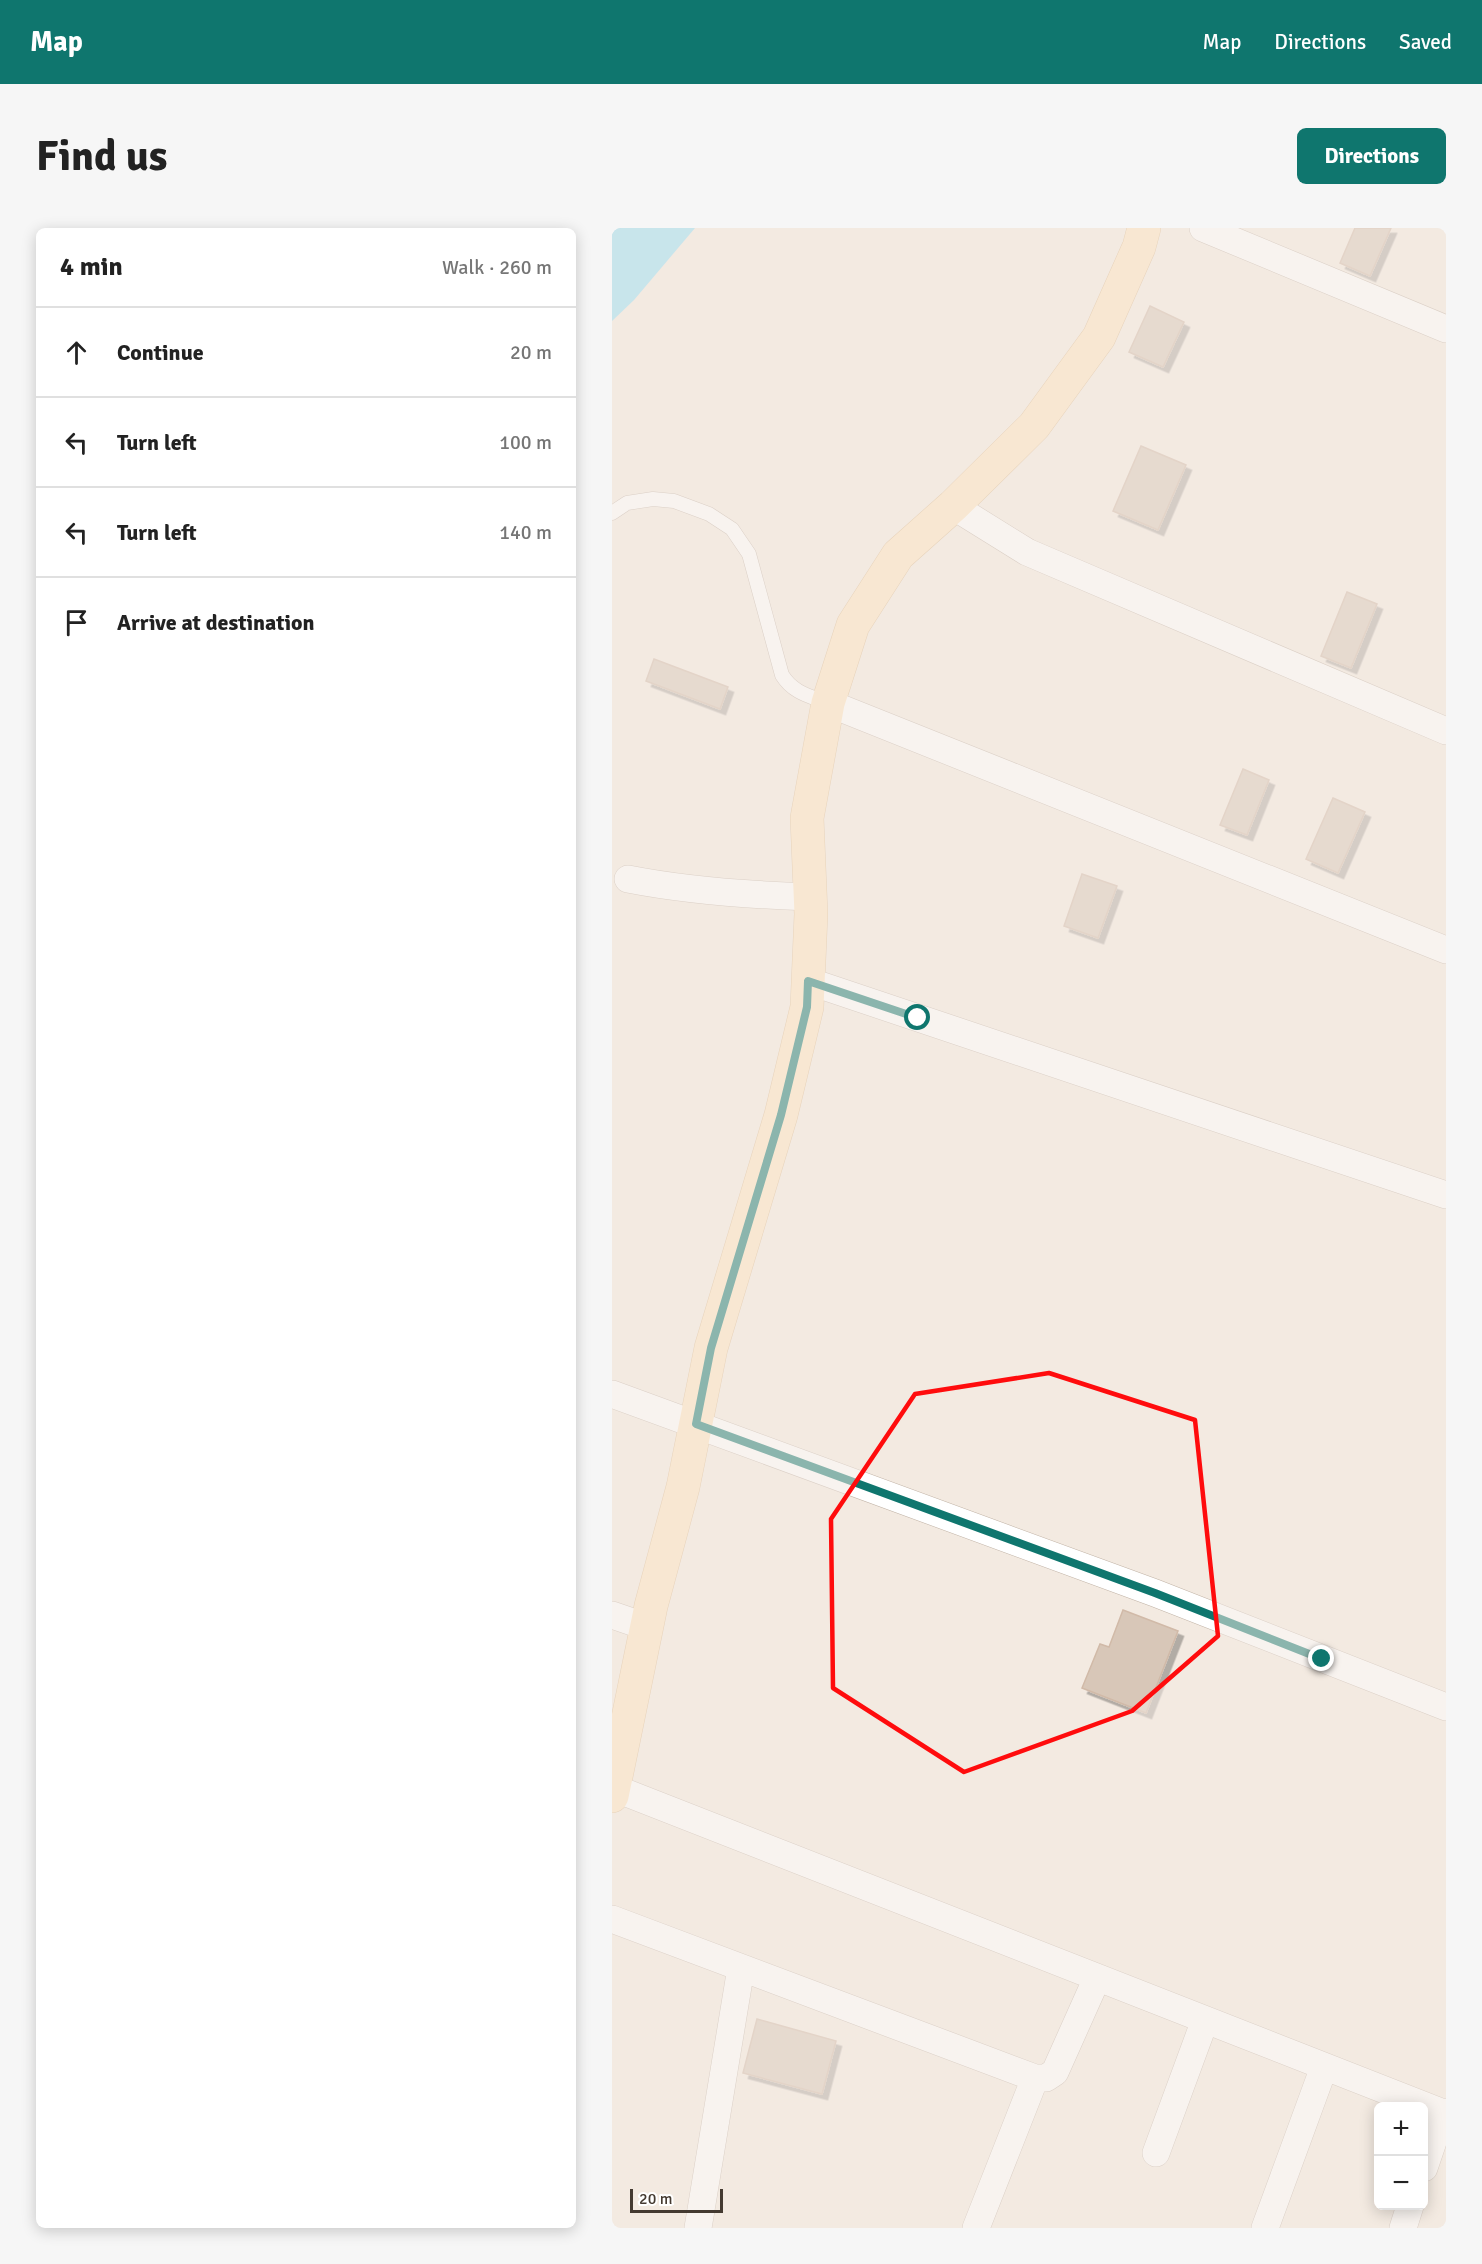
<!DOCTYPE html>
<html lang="en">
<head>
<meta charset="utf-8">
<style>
  :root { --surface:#fff; --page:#f6f6f6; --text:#222; --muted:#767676; --line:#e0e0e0; --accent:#0f766e }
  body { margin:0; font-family:Signika,sans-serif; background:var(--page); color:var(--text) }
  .controls { position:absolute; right:18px; bottom:18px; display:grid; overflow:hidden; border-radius:9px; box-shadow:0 3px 15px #0003 }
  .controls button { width:54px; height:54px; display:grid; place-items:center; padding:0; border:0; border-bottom:2px solid var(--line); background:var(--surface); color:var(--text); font:30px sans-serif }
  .scale { position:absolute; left:18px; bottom:15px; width:93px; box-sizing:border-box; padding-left:6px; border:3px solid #443a31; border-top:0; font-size:16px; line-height:21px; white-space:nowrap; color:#443a31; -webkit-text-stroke:4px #fff; paint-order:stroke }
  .stop { position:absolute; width:18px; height:18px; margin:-14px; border:4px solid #0f766e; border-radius:50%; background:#fff }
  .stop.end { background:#0f766e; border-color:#fff; box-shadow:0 2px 6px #0008 }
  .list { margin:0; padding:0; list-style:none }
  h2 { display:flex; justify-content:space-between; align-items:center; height:78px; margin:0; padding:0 24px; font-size:26px }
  h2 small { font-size:20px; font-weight:400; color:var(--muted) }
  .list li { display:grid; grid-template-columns:39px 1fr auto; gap:18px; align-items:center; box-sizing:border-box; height:90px; padding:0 24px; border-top:2px solid var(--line) }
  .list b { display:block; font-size:22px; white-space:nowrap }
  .list em { font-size:20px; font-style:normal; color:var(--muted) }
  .icon { flex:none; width:33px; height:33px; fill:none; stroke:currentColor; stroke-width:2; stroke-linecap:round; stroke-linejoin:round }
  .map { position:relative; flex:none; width:834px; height:2000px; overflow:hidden; border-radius:9px }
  header { display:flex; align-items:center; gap:36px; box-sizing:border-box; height:84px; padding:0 30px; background:var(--accent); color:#fff }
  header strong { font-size:28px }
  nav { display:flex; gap:33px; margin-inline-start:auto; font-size:21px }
  .intro { display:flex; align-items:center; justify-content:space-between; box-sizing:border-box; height:144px; padding:0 36px }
  h1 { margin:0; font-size:42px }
  .button { padding:15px 27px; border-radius:9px; background:var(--accent); color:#fff; font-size:21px; font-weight:700 }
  main { display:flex; gap:36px; padding:0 36px }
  aside { flex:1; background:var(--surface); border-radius:9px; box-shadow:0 3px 15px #0003 }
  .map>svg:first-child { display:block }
  .water { fill:#95dff7 }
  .building { fill:#d8c7b8; stroke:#d1baa8; stroke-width:1.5; filter:url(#shadow) }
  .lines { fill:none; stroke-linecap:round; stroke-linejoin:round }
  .lane-casing { stroke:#c1b3a6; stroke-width:15 }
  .street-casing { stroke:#c1b3a6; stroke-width:28 }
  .secondary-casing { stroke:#dbba8d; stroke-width:34 }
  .lane { stroke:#fff; stroke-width:14 }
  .street { stroke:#fff; stroke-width:27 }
  .secondary { stroke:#ffe5bf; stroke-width:33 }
  .route { stroke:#0f766e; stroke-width:8 }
  .marked { fill:none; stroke:#ff0c0d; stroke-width:4.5; stroke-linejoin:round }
</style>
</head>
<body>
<header>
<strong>Map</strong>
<nav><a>Map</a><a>Directions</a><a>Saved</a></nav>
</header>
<div class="intro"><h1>Find us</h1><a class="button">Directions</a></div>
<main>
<aside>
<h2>4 min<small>Walk · 260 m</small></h2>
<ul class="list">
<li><svg class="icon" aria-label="ahead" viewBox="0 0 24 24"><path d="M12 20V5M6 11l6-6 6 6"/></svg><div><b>Continue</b></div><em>20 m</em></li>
<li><svg class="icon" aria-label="left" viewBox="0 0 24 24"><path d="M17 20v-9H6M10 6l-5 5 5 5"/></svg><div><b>Turn left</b></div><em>100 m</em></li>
<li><svg class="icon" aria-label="left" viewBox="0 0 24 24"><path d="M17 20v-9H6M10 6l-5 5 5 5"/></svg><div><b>Turn left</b></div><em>140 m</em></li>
<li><svg class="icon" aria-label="arrive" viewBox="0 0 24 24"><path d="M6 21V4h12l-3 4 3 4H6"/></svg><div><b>Arrive at destination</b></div></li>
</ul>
</aside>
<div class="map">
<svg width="834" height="2000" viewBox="0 0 834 2000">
  <defs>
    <filter id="shadow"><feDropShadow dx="5.5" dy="5.5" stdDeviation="0" flood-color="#0004"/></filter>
  </defs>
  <rect width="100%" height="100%" fill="#f3eae1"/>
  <path class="water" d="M0,0H83L22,72L0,93Z"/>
  <path class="building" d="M743,0H779L758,48L728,35Z
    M538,78L572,94L551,139L517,124Z
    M529,218L574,237L546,302L501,283Z
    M735,364L765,376L739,440L709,428Z
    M42,431L116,459L108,481L34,453Z
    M631,541L657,552L635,607L608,597Z
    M721,570L753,584L726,645L694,631Z
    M470,646L505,658L486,710L452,698Z
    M511,1382L566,1403L534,1485L470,1460L488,1416L497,1419Z
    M145,1791L224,1813L210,1866L131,1845Z"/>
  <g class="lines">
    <g class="lane-casing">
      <path id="lane" d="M0,285L15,275L41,271L62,273L97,286L120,301L137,326L170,447C181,465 198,468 216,475"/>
    </g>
    <g class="street-casing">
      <path id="street" d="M591,0L834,101
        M341,278L415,324L834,503
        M216,475L834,722
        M16,651C77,663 137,667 199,669
        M196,753L834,967
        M0,1166L543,1365L834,1479
        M0,1387L35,1399
        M2,1560L834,1886
        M0,1691L423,1850H434L443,1844L485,1750
        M544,1925L593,1792
        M812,1940L831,1884
        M86,2000L129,1740
        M364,2000L423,1850
        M653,2000L712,1839
        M791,2000L798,1978"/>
    </g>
    <g class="secondary-casing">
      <path id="secondary" d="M0,1568L39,1378L71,1259L99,1120L169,887L195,779L199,686L195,590L216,475L241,397L286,327L341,278L422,198L487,109L527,19L532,0"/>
    </g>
    <use href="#lane" class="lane"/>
    <use href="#street" class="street"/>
    <use href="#secondary" class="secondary"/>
  </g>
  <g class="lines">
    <path class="route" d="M306,790L196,753L195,779L169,887L99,1120L84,1196L543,1365L710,1431"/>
  </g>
  <path d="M0 0H834V2000H0ZM437,1145L583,1192L606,1408L520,1483L352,1544L221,1460L219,1291L303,1166Z" fill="#f3eae1" fill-opacity=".55" fill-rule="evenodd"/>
  <path class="marked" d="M437,1145L583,1192L606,1408L520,1483L352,1544L221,1460L219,1291L303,1166Z"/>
</svg>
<div class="controls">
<button>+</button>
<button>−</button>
</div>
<div class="scale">20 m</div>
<div class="stop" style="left:306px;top:790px"></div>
<div class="stop end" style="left:710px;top:1431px"></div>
</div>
</main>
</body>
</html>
